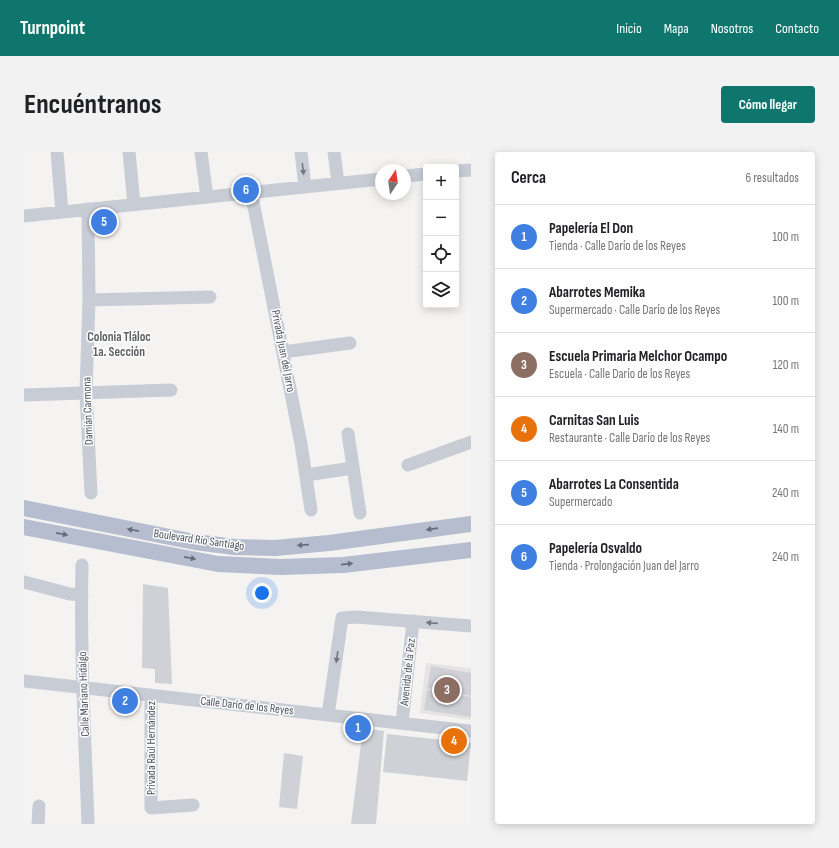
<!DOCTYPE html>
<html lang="es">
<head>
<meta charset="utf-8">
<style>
  :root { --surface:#fff; --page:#f2f2f2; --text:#202124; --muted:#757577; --line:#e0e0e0; --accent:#0f766e }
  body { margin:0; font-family:"Sofia Sans Condensed",sans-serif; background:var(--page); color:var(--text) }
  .controls { position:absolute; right:12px; top:12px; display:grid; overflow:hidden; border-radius:4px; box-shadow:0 2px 10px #0003 }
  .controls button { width:36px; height:36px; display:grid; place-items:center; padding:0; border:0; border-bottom:1px solid var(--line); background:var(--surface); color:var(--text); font:20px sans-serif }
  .compass { position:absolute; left:351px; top:12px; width:36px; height:36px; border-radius:50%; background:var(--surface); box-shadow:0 2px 10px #0003; rotate:13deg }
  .you { position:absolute; left:238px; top:441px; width:14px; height:14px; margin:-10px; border:3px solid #fff; border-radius:50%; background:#1a73e8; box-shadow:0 0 0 6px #1a73e833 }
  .badge { display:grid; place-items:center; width:26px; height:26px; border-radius:50%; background:var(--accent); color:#fff; font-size:13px; font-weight:700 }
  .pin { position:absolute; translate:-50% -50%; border:2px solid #fff; box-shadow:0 1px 4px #0006 }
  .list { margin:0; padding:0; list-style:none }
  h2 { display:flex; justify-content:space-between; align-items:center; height:52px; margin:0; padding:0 16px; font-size:17px }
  h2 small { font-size:13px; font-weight:400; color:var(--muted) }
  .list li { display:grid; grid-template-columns:26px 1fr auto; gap:12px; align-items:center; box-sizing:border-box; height:64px; padding:0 16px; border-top:1px solid var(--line) }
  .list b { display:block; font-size:15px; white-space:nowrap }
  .list p { margin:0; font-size:13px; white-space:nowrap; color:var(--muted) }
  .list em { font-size:13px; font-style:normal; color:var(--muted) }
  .icon { flex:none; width:22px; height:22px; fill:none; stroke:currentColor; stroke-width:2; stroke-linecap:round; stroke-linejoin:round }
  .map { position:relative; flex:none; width:447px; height:672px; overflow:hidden; border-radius:4px }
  header { display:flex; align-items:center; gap:24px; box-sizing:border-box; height:56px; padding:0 20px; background:var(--accent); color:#fff }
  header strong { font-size:19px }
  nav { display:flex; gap:22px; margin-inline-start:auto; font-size:14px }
  .intro { display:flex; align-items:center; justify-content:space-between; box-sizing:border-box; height:96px; padding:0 24px }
  h1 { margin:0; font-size:28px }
  .button { padding:10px 18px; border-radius:4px; background:var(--accent); color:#fff; font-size:14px; font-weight:700 }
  main { display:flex; gap:24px; padding:0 24px }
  aside { flex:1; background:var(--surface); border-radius:4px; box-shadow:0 2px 10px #0003 }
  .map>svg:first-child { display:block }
  .education { fill:#e5e4e3 }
  .building { fill:#d0d1d6 }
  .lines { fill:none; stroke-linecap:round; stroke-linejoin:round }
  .minor { stroke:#c7ccd5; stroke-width:13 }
  .major { stroke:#b5bdce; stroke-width:16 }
  .oneway { fill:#707782 }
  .oneway2 { fill:#666d7a }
  .labels { text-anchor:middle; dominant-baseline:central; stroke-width:3; stroke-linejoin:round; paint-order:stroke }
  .street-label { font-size:12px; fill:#4b525e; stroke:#fff }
  .neighbourhood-label { font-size:13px; font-weight:bold; fill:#5f6166; stroke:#fff }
</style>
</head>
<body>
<header>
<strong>Turnpoint</strong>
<nav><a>Inicio</a><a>Mapa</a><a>Nosotros</a><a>Contacto</a></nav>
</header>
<div class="intro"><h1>Encuéntranos</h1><a class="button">Cómo llegar</a></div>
<main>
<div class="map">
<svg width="447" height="672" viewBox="0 0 447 672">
  <rect width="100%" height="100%" fill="#f4f3f2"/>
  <path class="education" d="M402,511L447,516V568L396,561Z"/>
  <path class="building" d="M119,432L144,436L148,532L131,531V517L118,516Z
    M407,514L447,521V544L403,536Z
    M403,538L447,545V565L400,558Z
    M339,576L360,579L352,672H327Z
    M363,582L447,591L443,629L359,620Z
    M260,601L279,604L273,657L255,655Z"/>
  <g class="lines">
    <path class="minor" d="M33,0L38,60
      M105,0L110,52
      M177,0L183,45
      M277,0L281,35
      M310,0L314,31
      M432,19L447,18
      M381,24L402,22
      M227,40L277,292L287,358
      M64,57L65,148L62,241L67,341
      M0,64L357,27
      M65,148L186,145
      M259,200L326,191
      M0,243L147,238
      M324,282L336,361
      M384,313L447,290
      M282,323L329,316
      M58,413C56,499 61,586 64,672
      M0,430L46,442L58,443
      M0,529L447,579
      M127,543V656L169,653
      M304,563L318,466L333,465L447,474
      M378,571L389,469
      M14,672L15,654"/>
    <path class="major" d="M0,356L171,390L211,395L251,396L305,391L447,372
      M0,375L194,412L257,415L319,413L447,398"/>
  </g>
  <defs><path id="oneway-solid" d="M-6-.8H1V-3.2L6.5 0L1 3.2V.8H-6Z"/></defs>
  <g class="oneway">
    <use href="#oneway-solid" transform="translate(279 17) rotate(83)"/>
    <use href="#oneway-solid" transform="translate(408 471) rotate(-176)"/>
    <use href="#oneway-solid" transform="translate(313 505) rotate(98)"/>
  </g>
  <g class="oneway2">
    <use href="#oneway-solid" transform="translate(408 377) rotate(172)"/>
    <use href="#oneway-solid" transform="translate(109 378) rotate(-169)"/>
    <use href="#oneway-solid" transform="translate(38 382) rotate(11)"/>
    <use href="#oneway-solid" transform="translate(279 393) rotate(176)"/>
    <use href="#oneway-solid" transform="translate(166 406) rotate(11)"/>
    <use href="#oneway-solid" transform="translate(323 412) rotate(-6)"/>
  </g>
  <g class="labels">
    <g class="street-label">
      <text transform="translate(259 199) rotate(79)">Privada Juan del Jarro</text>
      <text transform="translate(64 259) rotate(-92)">Damián Carmona</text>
      <text transform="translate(175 388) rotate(8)">Boulevard Río Santiago</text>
      <text transform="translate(384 520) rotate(-84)">Avenida de la Paz</text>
      <text transform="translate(60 542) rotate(-92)">Calle Mariano Hidalgo</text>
      <text transform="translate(223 554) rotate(6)">Calle Darío de los Reyes</text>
      <text transform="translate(127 596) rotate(-90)">Privada Raúl Hernández</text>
    </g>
    <g class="neighbourhood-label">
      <text x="95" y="185">Colonia Tláloc<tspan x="95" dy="15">1a. Sección</tspan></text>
    </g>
  </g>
</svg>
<div class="controls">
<button>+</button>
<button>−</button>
<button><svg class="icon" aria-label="locate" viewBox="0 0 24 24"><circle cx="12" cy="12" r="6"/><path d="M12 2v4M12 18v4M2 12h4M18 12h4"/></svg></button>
<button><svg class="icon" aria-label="layers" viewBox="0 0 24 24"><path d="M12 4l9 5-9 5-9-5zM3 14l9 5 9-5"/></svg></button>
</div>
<svg class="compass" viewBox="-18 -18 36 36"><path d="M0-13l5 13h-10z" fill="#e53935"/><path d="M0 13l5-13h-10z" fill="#757577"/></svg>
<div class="you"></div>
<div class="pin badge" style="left:334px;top:576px;background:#3f7fe0">1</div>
<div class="pin badge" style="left:101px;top:549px;background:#3f7fe0">2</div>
<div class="pin badge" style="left:423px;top:538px;background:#8d6e63">3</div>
<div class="pin badge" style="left:430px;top:589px;background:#e8710a">4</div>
<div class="pin badge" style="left:80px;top:70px;background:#3f7fe0">5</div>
<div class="pin badge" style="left:222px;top:38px;background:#3f7fe0">6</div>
</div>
<aside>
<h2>Cerca<small>6 resultados</small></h2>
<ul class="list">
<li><span class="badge" style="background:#3f7fe0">1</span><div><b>Papelería El Don</b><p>Tienda · Calle Darío de los Reyes</p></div><em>100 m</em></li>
<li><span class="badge" style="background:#3f7fe0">2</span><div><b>Abarrotes Memika</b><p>Supermercado · Calle Darío de los Reyes</p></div><em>100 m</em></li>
<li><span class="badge" style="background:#8d6e63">3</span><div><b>Escuela Primaria Melchor Ocampo</b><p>Escuela · Calle Darío de los Reyes</p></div><em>120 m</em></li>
<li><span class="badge" style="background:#e8710a">4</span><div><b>Carnitas San Luis</b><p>Restaurante · Calle Darío de los Reyes</p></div><em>140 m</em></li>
<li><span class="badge" style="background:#3f7fe0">5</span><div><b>Abarrotes La Consentida</b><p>Supermercado</p></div><em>240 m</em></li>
<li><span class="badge" style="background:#3f7fe0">6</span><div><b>Papelería Osvaldo</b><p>Tienda · Prolongación Juan del Jarro</p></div><em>240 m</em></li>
</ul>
</aside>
</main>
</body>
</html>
